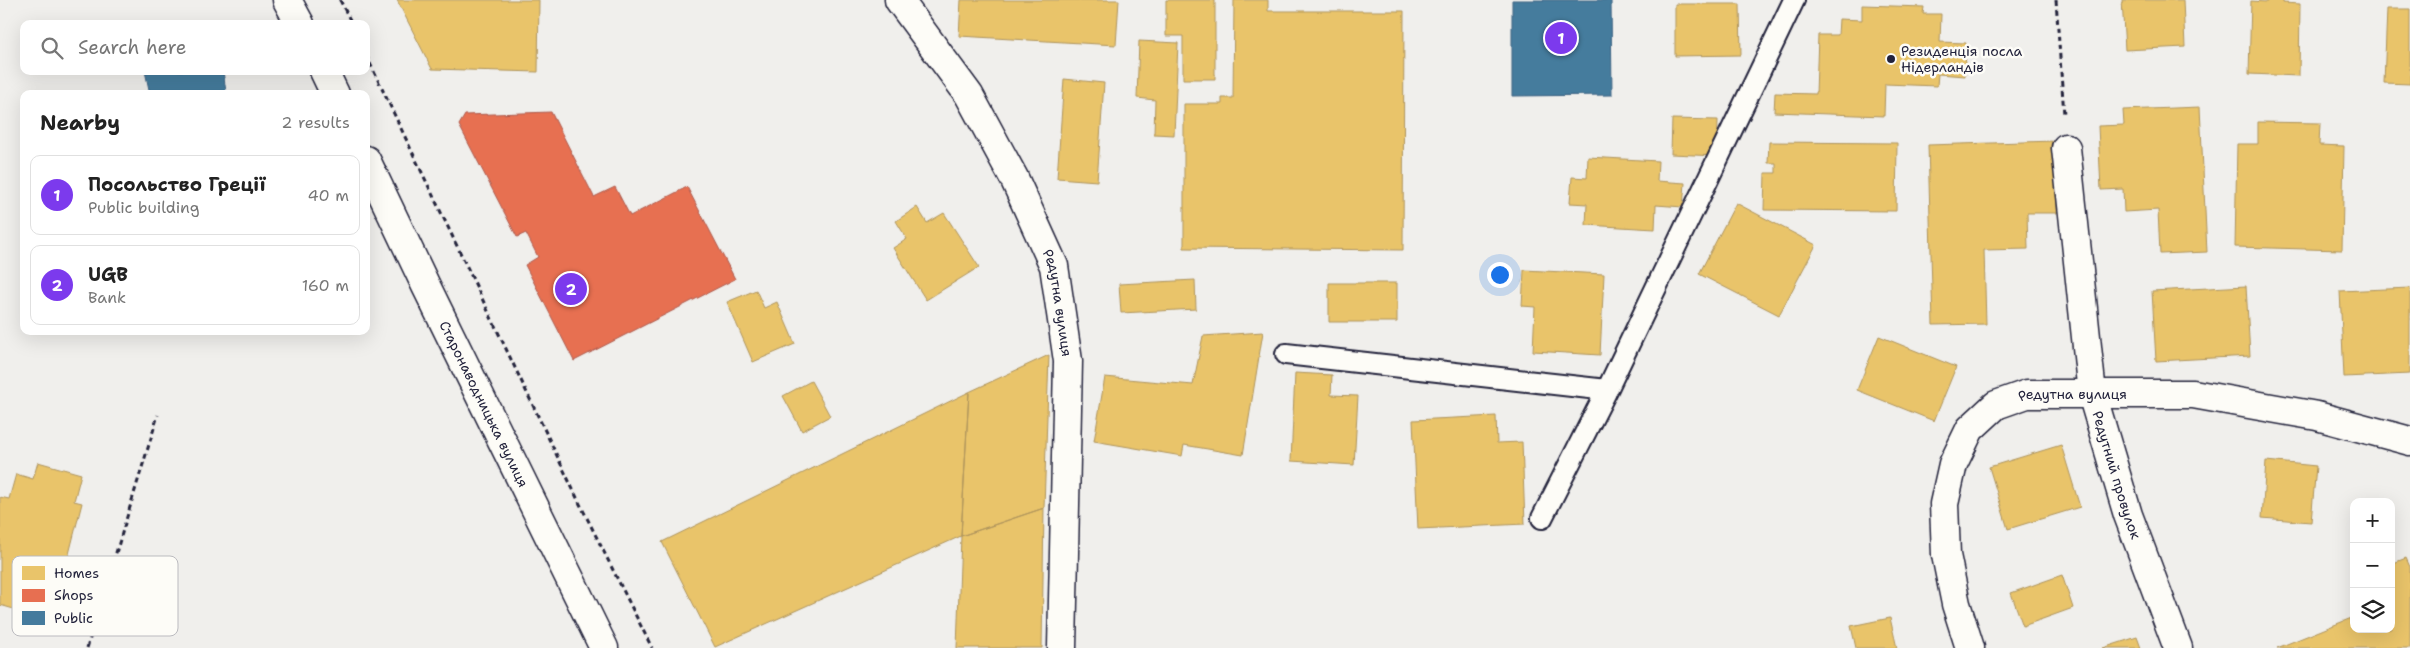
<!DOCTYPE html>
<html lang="en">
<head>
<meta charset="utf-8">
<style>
  :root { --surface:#fff; --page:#f2f2f2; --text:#222; --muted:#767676; --line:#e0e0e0; --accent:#7c3aed }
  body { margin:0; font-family:"Shantell Sans",sans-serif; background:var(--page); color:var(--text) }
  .controls { position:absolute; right:15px; bottom:15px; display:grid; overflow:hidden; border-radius:10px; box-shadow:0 5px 20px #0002 }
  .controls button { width:45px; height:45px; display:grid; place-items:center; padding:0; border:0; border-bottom:1px solid var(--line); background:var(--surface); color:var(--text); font:25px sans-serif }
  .you { position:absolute; left:1499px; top:274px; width:18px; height:18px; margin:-12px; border:4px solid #fff; border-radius:50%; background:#1a73e8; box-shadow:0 0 0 8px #1a73e833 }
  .badge { display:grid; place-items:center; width:32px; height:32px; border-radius:50%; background:var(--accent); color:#fff; font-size:16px; font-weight:700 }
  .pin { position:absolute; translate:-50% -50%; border:2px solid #fff; box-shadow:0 1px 5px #0006 }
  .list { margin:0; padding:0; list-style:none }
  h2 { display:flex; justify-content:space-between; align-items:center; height:65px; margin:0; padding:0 20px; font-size:21px }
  h2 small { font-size:16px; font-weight:400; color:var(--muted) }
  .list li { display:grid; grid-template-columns:32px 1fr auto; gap:15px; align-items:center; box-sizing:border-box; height:80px; margin:0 10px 10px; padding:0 10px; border:1px solid var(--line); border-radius:10px }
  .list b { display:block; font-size:19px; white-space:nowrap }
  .list p { margin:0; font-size:16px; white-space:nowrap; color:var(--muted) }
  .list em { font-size:16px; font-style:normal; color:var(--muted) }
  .icon { flex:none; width:28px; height:28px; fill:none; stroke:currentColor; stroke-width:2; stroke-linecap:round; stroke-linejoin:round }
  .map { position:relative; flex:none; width:2410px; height:648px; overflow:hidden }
  .search { position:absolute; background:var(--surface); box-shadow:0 5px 20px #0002; left:20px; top:20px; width:350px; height:55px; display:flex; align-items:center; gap:12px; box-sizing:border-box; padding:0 18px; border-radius:10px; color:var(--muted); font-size:19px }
  .panel { position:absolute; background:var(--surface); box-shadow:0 5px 20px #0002; left:20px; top:90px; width:350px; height:245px; border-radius:10px }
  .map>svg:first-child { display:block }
  .homes { fill:#e9c46a; stroke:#ad935c }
  .shops { fill:#e76f51; stroke:#ac584a }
  .public { fill:#457b9d; stroke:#3a6080 }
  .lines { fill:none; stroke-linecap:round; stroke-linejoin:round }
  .lane-casing { stroke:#22223b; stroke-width:24 }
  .street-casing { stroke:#22223b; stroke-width:31 }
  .secondary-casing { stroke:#22223b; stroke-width:31 }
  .path { stroke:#22223b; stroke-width:3; stroke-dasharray:5 4; stroke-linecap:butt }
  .lane { stroke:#fdfcf7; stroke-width:20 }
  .street { stroke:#fdfcf7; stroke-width:28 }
  .secondary { stroke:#fdfcf7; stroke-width:28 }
  .poi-dot { fill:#22223b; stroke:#fdfcf7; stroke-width:2 }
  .labels { text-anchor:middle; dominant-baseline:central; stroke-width:5; stroke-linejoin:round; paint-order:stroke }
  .poi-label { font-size:14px; fill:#22223b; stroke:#fdfcf7; text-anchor:start }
  .street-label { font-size:14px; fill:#22223b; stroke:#fdfcf7 }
  .key { fill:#fdfcf7; stroke:#bbbbbf; stroke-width:1 }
  .key-label { font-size:14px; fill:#22223b }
</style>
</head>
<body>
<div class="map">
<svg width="2410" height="648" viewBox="0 0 2410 648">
  <rect width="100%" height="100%" fill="#f0efec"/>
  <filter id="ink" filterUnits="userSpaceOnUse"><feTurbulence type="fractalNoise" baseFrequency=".02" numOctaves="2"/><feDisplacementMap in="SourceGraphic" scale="10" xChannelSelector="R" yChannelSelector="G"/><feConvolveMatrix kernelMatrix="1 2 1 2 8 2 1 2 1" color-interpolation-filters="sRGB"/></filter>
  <g filter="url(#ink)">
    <path class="homes" d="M397,0H539L538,72L432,69Z
      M961,0H1119L1116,45L959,36Z
      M1166,0H1215V79H1183V36H1166Z
      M1234,0H1268V11H1404L1403,250L1184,248V104H1222V98H1233Z
      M2122,0H2183L2185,47L2125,50Z
      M2268,0H2283V3L2300,4L2299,76L2249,74L2251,1L2268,2Z
      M1675,4H1740L1741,55L1675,56Z
      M1862,5L1924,7L1923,14H1941L1940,42L1966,43L1965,76L1938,74L1937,86L1885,84L1884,116L1774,112L1775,93L1816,94L1818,35H1838L1839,19L1862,20Z
      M2387,9H2410V84L2384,83Z
      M1139,41L1178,43L1174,135L1154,134L1155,100L1137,98Z
      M1064,79L1104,83L1097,181L1057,178Z
      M2200,107L2207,252L2160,254L2158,210L2124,212L2123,189L2101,190L2098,126L2124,125L2123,110Z
      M1672,119L1718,120L1717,156L1671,154Z
      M2258,122L2320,123L2319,145L2344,146L2342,250L2235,247L2237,144H2258Z
      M2055,141L2057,213H2027L2028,249L1984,250L1986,324L1933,325L1928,145Z
      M1769,142L1897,143L1896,211L1764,210L1765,173H1776V163H1768Z
      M1588,157L1658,161L1657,181L1685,183L1683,207L1656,205L1655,229L1586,225L1587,204L1570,203L1572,177L1587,178Z
      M1736,203L1816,245L1779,315L1699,274Z
      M917,207L927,223L944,213L979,267L926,300L893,248L907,239L896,221Z
      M1524,270L1604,274L1600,355L1533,351L1535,307L1522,306Z
      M1195,280L1196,309L1121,313L1119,284Z
      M1329,283H1397V322H1329Z
      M2246,286L2250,356L2156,361L2152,291Z
      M2410,288V374L2344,377L2340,291Z
      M756,290L764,308L777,302L795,344L753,362L727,302Z
      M1263,332L1243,455L1184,445L1182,456L1094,441L1105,377L1193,385L1203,336Z
      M1879,336L1956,367L1934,421L1857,390Z
      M1049,355L1044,508L961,536L969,392Z
      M1295,373L1332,375L1331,395L1358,396L1354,465L1291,461Z
      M811,381L830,416L802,431L783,396Z
      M969,392L961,536L715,647L662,542Z
      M1496,416L1497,443L1522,442L1525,524L1418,529L1413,420Z
      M2061,445L2080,507L2008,529L1989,467Z
      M2266,461L2316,466L2311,522L2262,518Z
      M38,462L81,474L74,501L82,503L56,605L35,599L31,614L0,605V497L9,499L16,474L33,479Z
      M1044,508L1042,648H957L961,536Z
      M2406,558L2410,567V648H2277L2354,617V629H2391V564Z
      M2062,575L2073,608L2023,626L2011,593Z
      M1890,618L1897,648H1856L1851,626Z
      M2137,637L2141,648H2103Z"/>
    <path class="shops" d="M551,112L594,197L615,187L630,216L687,187L735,279L574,361L525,265L538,257L526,233L517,237L459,125L465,115Z"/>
    <path class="public" d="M1512,0H1611L1612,95L1512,96Z
      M145,71H223L226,92L225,94H150Z"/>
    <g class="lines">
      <g class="lane-casing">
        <path id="lane" d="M1286,354L1607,390
          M1542,518L1607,390L1794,0"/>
      </g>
      <g class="street-casing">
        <g id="street">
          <path id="s1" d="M899,0L969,95L1014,178L1054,266L1068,361L1062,648"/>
          <path id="s2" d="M2066,148L2092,394L2128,515L2178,648"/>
          <path id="s3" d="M1970,648L1956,604L1946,555L1944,504L1953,464L1970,429L1996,405L2027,394H2193L2317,416L2410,441"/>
        </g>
      </g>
      <g class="secondary-casing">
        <g id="secondary">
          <path d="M287,0L300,24"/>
          <path d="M324,71L335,94"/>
          <path id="s4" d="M366,160L426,286L604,648"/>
        </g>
      </g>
      <path class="path" d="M340,0L352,24
        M2056,0L2064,115
        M366,55L579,502L652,648
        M87,648L158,415"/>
      <use href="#lane" class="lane"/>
      <use href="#street" class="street"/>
      <use href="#secondary" class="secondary"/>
    </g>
  </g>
  <circle class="poi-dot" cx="1891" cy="59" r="5"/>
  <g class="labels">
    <g class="poi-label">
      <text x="1901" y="51">Резиденція посла<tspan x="1901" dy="16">Нідерландів</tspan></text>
    </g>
    <g class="street-label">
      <text stroke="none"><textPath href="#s1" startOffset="346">Редутна вулиця</textPath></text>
      <text stroke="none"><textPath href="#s3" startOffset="341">Редутна вулиця</textPath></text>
      <text stroke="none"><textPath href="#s4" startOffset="271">Старонаводницька вулиця</textPath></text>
      <text stroke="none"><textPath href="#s2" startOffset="332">Редутний провулок</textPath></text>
    </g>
  </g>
  <rect x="12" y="556" width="166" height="80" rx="8" class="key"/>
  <rect x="22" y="566" width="23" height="14" fill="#e9c46a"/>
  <rect x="22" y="589" width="23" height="13" fill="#e76f51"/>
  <rect x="22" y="611" width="23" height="14" fill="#457b9d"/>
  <g class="key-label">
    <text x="54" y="578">Homes</text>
    <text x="54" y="600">Shops</text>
    <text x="54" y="623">Public</text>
  </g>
</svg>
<div class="controls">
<button>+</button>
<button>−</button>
<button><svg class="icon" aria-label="layers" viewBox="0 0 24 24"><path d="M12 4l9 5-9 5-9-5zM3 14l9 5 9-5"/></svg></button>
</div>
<div class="you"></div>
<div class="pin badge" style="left:1561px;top:38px">1</div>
<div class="pin badge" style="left:571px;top:289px">2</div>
<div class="search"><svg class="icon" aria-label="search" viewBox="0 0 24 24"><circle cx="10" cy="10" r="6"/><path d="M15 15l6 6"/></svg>Search here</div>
<section class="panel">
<h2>Nearby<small>2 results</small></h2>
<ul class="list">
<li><span class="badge">1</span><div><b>Посольство Греції</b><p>Public building</p></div><em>40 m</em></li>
<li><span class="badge">2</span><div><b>UGB</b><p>Bank</p></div><em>160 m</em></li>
</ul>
</section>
</div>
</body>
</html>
